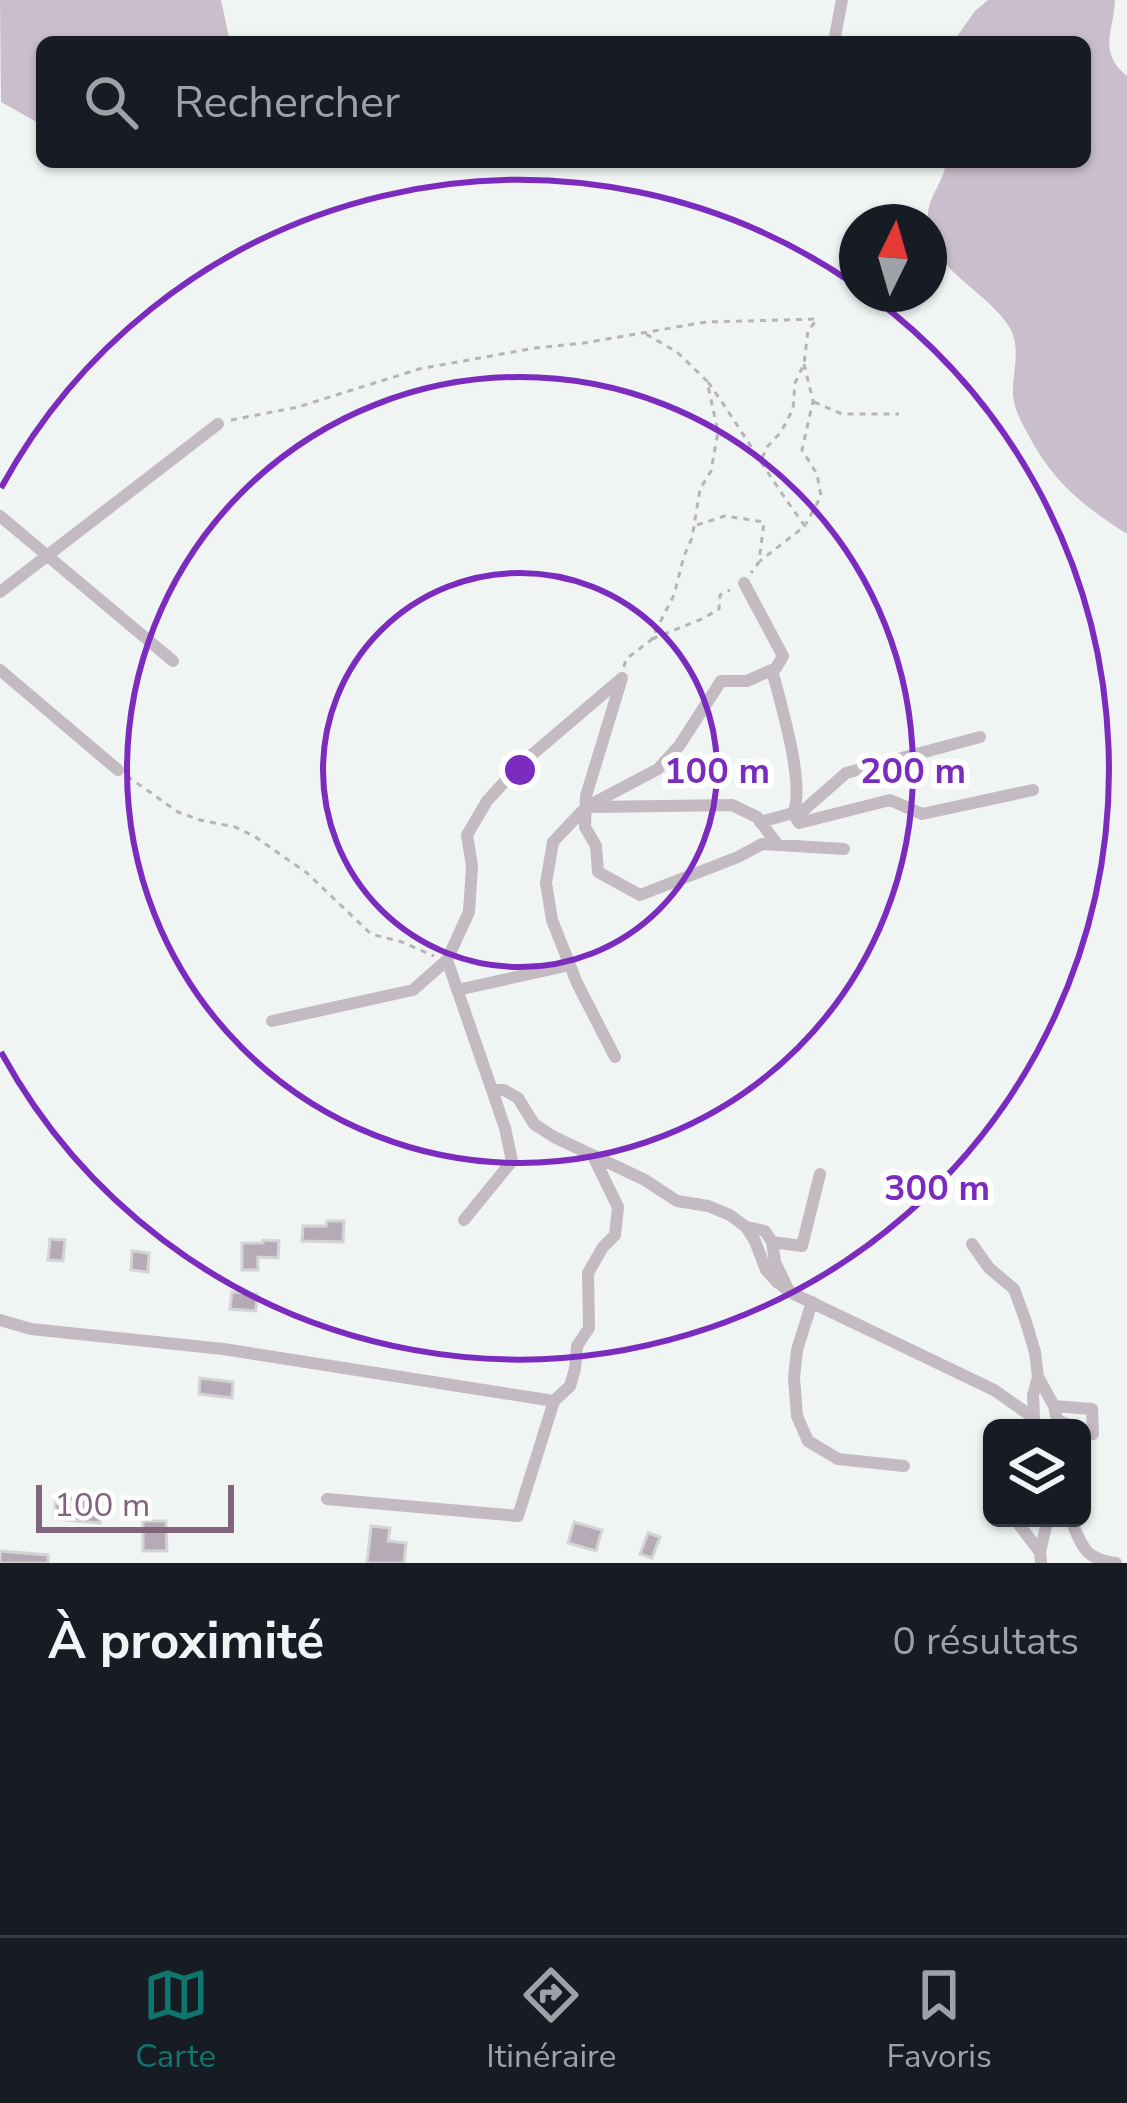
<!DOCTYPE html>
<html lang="fr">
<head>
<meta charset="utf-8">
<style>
  :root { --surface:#171b24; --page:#20242c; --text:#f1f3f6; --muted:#9ea1a6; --line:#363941; --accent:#0f766e }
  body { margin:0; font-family:"Nunito Sans",sans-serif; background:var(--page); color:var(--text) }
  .controls { position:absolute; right:36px; bottom:36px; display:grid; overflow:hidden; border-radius:18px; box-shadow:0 3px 9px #0004 }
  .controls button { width:108px; height:108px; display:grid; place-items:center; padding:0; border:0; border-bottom:3px solid var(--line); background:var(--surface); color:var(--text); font:60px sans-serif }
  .compass { position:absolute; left:839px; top:204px; width:108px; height:108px; border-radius:50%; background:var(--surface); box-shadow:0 3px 9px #0004; rotate:5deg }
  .scale { position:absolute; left:36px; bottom:30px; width:198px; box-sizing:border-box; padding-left:12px; border:6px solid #81637e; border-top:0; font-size:33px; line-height:42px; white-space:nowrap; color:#81637e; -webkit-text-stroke:9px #fff; paint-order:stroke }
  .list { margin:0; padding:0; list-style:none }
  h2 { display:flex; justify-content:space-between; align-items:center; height:156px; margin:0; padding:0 48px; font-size:51px }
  h2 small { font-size:39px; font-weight:400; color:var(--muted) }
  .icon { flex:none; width:66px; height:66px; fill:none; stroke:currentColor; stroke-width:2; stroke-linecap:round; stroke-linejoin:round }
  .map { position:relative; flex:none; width:1127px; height:1563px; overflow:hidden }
  .search { position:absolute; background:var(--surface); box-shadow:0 3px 9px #0004; left:36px; right:36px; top:36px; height:132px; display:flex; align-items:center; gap:30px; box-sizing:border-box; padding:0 42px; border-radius:18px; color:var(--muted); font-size:45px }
  .sheet { height:372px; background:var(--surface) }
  nav { display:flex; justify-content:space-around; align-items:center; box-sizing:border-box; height:168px; border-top:3px solid var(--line); background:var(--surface); font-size:33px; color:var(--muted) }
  nav a { display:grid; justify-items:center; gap:6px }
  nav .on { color:var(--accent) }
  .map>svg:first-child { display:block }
  .water { fill:#cbbecc }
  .building { fill:#b6aab6; stroke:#d3d5d5; stroke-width:3 }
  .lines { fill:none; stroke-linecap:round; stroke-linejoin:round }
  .path { stroke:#b9b3b8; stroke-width:3; stroke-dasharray:6 6; stroke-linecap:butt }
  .street { stroke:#c3bac2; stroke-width:12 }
  .ring { fill:none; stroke:#7b2cbf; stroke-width:6 }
  .centre { fill:#7b2cbf; stroke:#fff; stroke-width:6 }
  .ring-label { font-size:36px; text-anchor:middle; font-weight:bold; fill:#7b2cbf; stroke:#fff; stroke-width:12; stroke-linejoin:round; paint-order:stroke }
</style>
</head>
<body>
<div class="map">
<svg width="1127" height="1563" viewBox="0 0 1127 1563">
  <rect width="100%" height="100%" fill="#f0f4f3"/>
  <path class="water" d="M0,0H221L230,42H42V125L1,102Z
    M988,0H1115C1114,31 1097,52 1127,76V534C1084,506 1055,484 1030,438C1023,425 1014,410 1013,395C1012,374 1021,350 1011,330C988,288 923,270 928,214C929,195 944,182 946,162H1085V42H953L975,11Z"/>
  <path class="building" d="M327,1221H344L343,1242L302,1241L303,1226H326Z
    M50,1239L65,1240L63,1261L48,1260Z
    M263,1240L279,1241L278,1258L258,1257V1270H242V1243H263Z
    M132,1251L149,1253L148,1272L131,1270Z
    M232,1292L257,1294L256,1311L230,1309Z
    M200,1378L233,1382L232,1398L199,1394Z
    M56,1495L91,1498V1503L101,1504L100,1523L54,1519Z
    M143,1521H166L167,1551H143Z
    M574,1522L602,1530L596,1551L568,1543Z
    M371,1526L390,1528L388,1541L406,1543L404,1563H367Z
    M648,1533L660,1537L652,1558L640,1554Z
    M0,1551L48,1555V1563H0Z"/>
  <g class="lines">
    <path class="path" d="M804,364L813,401L802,450L817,474L821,496L806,524
      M708,382C742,430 770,479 805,526L760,561
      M814,402L842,414H899
      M231,420L298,407L419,369L535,348L584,343L706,322L818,319
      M762,458L767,447L781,432L793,409L795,383L804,364L808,330L816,321
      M697,525L725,516L764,522L759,562L751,573
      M652,639L704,618L719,609L720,595L730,590
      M624,667L626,659L651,640L674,595L684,556L692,538L700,489L711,471L718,432L707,381L677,352L644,333
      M127,776L178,812L200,820L235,827L254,836L307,873L371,934L402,942L434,956"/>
    <path class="street" d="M834,42L842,0
      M0,516L173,661
      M0,592L218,424
      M0,670L118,770
      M772,670C780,701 806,786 793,813L799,823L890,800L922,814L1033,790
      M622,678L586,796L585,827L596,846L598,872L640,895L738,857L762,844L844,849
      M593,807L732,805L757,817L777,844
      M760,822L804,810L846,773L980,737
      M447,960L492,1090H504L518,1098L534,1124L554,1137L645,1180L677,1201L708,1206L730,1215L746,1227L755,1241L766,1270L777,1282L794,1294L994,1390L1034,1418L1035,1428
      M457,990L570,965
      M272,1021L413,990L447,960L469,912L472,866L467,835L487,801L521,764L622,678
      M615,1057L577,983L552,920L546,883L553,842L586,807L658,769L679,746L721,681H747L776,668L783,656L744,583
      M464,1220L512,1161L505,1128L492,1090
      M747,1227L765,1231L772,1242L775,1262L788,1289
      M772,1242L802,1246L820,1174
      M972,1244L989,1268L1014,1289L1025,1319L1035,1352L1038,1377L1033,1395L1034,1418
      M812,1302L797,1350L794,1378L797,1416L808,1441L838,1459L904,1466
      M0,1320L31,1329L223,1349L554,1401
      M1038,1377L1054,1406L1057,1420L1077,1428
      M1054,1406L1092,1409L1093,1434L1082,1430
      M327,1499L518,1516L554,1401L570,1386L575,1369L577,1346L589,1328L588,1273L603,1247L615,1235L618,1207L594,1158
      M1014,1518L1040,1552
      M1070,1518C1082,1545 1083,1559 1116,1563
      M1041,1563L1040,1552L1048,1518"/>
  </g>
  <g class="ring">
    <circle cx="520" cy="770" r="197"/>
    <circle cx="520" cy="770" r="393"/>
    <path d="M1 488A590 590 0 0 1 854 284M871 296A590 590 0 1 1 1 1052"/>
  </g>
  <circle cx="520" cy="770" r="18" class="centre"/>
  <g class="ring-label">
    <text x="717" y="783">100 m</text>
    <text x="913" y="783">200 m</text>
    <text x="937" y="1200">300 m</text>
  </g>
</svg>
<div class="controls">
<button><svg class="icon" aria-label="layers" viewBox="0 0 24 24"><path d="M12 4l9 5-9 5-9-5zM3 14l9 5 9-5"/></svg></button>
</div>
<svg class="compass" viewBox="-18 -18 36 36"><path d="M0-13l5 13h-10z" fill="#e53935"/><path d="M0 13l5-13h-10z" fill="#9ea1a6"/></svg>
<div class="scale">100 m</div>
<div class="search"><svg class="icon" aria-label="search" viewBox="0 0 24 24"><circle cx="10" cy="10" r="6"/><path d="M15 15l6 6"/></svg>Rechercher</div>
</div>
<section class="sheet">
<h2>À proximité<small>0 résultats</small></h2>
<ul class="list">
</ul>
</section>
<nav>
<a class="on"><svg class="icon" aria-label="map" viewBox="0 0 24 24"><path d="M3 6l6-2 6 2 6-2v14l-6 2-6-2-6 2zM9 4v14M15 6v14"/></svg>Carte</a>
<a><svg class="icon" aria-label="directions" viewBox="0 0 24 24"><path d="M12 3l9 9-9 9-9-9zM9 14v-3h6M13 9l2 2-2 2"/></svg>Itinéraire</a>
<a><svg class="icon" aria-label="saved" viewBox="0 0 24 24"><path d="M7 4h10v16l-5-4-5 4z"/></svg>Favoris</a>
</nav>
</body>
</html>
